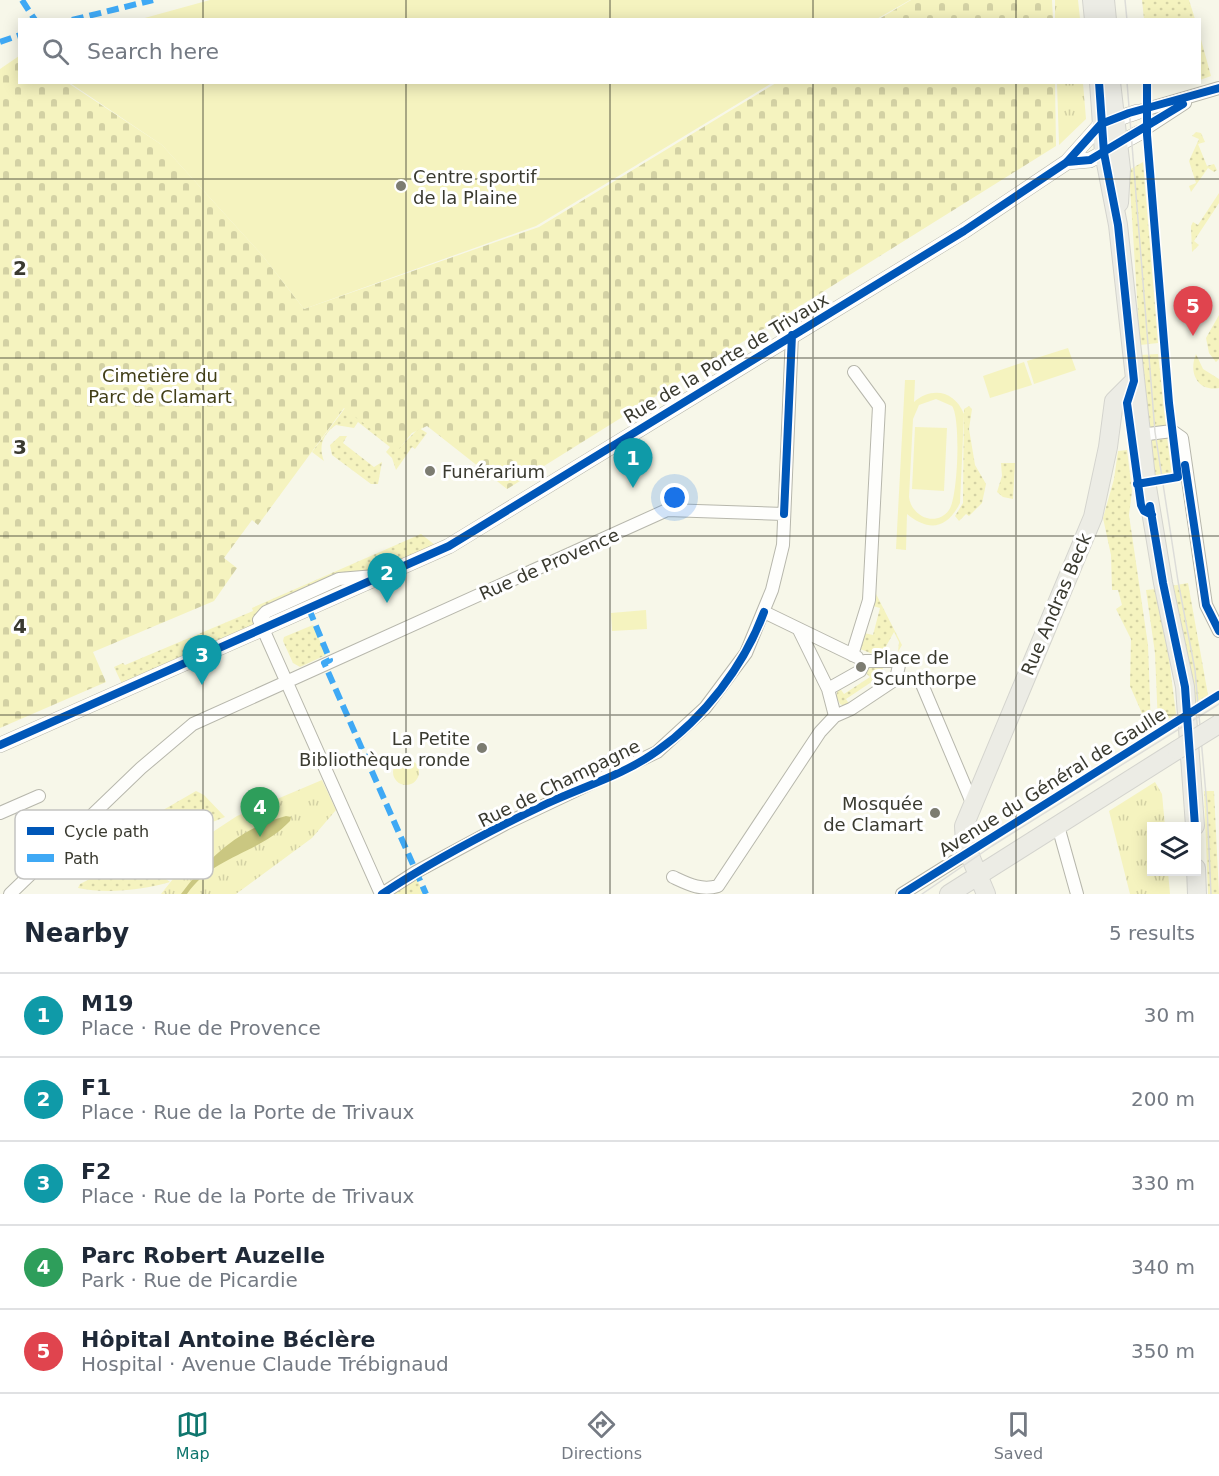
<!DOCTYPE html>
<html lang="en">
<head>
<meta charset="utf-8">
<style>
  :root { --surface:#fff; --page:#f2f2f3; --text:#1f2937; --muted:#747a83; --line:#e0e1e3; --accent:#0f766e }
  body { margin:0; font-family:"DejaVu Sans",sans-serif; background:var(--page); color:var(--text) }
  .controls { position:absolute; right:18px; bottom:18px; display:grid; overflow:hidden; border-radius:0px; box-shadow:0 3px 15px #0003 }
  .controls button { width:54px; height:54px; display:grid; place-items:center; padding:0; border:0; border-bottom:2px solid var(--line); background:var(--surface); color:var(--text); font:30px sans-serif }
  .you { position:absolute; left:675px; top:498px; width:21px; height:21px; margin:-15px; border:4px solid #fff; border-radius:50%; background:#1a73e8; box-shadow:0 0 0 9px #1a73e833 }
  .badge { display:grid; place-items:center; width:39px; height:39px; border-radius:50%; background:var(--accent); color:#fff; font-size:20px; font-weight:700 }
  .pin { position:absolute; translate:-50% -50px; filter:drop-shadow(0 2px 3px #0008) }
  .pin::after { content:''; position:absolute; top:32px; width:21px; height:18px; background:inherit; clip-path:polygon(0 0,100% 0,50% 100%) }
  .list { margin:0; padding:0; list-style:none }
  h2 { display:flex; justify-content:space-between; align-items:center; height:78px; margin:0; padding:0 24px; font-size:26px }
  h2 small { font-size:20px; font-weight:400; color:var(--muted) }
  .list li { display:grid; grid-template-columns:39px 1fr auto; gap:18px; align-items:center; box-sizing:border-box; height:84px; padding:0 24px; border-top:2px solid var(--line) }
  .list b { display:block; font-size:22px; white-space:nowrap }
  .list p { margin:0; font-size:20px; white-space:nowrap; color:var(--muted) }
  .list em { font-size:20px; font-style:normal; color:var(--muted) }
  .icon { flex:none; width:33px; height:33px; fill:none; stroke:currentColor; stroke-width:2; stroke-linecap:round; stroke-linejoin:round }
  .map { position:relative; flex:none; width:1219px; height:894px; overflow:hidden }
  .search { position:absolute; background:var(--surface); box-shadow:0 3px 15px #0003; left:18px; right:18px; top:18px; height:66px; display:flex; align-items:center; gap:15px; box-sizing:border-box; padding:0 21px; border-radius:0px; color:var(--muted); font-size:22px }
  .sheet { height:498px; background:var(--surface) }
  nav { display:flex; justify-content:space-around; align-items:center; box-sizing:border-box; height:84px; border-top:2px solid var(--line); background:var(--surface); font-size:16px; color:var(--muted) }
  nav a { display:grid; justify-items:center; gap:3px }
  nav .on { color:var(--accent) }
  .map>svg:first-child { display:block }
  .grass { fill:url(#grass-dots) }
  .cemetery { fill:url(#cemetery-stones) }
  .park { fill:url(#park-tufts) }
  .garden { fill:#f5f3bf; fill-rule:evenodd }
  .water { fill:#cac781 }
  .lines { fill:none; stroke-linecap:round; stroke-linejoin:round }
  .minor-casing { stroke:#b7b7ac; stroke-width:14 }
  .tertiary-casing { stroke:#b7b7ac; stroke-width:16 }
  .primary-casing { stroke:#d4d4ce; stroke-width:20 }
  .minor { stroke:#fefefc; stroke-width:12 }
  .tertiary { stroke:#fefefc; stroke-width:15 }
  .primary { stroke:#ecece5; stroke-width:18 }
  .tram { stroke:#ddddd9; stroke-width:1.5 }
  .primary-bridge-casing { stroke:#d4d4ce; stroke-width:20; stroke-linecap:butt }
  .primary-bridge { stroke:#ecece5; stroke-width:18 }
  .quiet { stroke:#3fa9f5; stroke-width:6; stroke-dasharray:12 6; stroke-linecap:butt }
  .cycleway-casing { stroke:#fff; stroke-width:11 }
  .cycleway { stroke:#0057b8; stroke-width:8 }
  .grid { fill:none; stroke:#3a3a30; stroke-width:1.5; stroke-opacity:0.55 }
  .poi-dot { fill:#7c7c71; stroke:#fff; stroke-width:2 }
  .labels { text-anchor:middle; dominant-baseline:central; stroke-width:6; stroke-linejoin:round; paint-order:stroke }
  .poi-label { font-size:18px; fill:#3a3a30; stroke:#fff; text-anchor:start }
  .street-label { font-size:18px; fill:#3a3a30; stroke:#fff }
  .park-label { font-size:18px; fill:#413e17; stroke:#fff }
  .key { fill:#fff; stroke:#c4c4c1; stroke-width:1.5 }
  .key-label { font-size:16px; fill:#3a3a30 }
  .grid-label { font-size:20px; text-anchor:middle; font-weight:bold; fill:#3a3a30; stroke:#fff; stroke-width:6; stroke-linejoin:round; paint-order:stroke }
</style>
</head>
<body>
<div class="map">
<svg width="1219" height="894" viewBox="0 0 1219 894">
  <defs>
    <pattern id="grass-dots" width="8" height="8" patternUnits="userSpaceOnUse" patternTransform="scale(1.5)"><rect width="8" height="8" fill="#f5f3bf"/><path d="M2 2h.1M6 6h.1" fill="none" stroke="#d3d1a4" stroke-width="1.8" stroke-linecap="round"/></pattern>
    <pattern id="cemetery-stones" width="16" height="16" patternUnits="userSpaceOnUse" patternTransform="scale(1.5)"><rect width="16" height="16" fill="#f5f3bf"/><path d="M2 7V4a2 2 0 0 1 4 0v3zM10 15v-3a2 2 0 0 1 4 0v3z" fill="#d3d1a4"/></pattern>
    <pattern id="park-tufts" width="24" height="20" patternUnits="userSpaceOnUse" patternTransform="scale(1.5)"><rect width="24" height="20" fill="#f5f3bf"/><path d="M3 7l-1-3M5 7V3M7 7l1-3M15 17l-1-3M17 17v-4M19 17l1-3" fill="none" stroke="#d3d1a4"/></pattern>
  </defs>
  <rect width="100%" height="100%" fill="#f7f7e9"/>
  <path class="grass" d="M1142,0H1189L1195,19H1144Z
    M1200,36L1211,76L1200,80Z
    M1196,132L1201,133L1205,142L1198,144L1207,166L1214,164L1217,170L1214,172L1208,168L1191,192L1189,186L1196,183L1189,161L1199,139L1192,136Z
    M1143,162L1158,343L1140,345L1129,170Z
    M1219,193V203L1194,241L1199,245L1192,252L1191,226L1193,222L1198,225Z
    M1219,315V359L1216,362L1209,353L1206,338Z
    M1158,354L1166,426L1149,427L1140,355Z
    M1196,354L1203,369L1219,379V388C1198,392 1188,373 1196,354Z
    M969,406L972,409L969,429L975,465L986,484L982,503L969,516L966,514L959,521L955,516L963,503L964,409Z
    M345,408L398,449L419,428L427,433L415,449L412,447L396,470L392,458L386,452L390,447L358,422L354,428L336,425C323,434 318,446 324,461L312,452Z
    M340,436H347L343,443L374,467L382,462L378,484H371L332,455L330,445Z
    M1167,437L1172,476L1154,479L1149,439Z
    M1127,450L1132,491L1129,515L1148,645L1151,727H1148L1130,686L1131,639L1116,609L1122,605L1118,590H1112L1111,555L1103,518L1114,479L1118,451Z
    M1001,463H1015L1013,499L1003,497L997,492L1002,476Z
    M421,534L435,545L122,684L114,667L123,663L125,665L253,611L252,608Z
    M1188,583L1208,695L1196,702L1171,586Z
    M1155,589L1168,651L1176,714L1158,725L1155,653L1146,590Z
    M875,592L902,645L898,652L899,642L894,632L885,648L888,650L873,654L860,649L864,633L873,635L880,608L873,606Z
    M313,625L326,655L300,667L293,663L283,641L284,637Z
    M882,667L885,673L846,699L849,704L844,706L840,704L836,696L839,687L844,694L870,677L864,671L868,668Z
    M196,791L204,795L225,817L180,835L151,820V817Z
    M1204,791H1214L1219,894H1208Z
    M125,861L153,869L170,882C142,890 106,894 78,888L80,884Z
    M416,877L424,894H386Z"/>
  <path class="cemetery" d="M911,0H1052L1053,19H879Z
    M19,56L20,82L68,83L162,145L262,255L304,309L539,227L776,83H1055L1056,146L507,489L427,426L412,433L398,450L344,408L258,525L252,520L224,558L237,568L214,601L93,652L106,682L0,728V69Z"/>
  <path class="park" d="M1055,0H1078L1080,19H1055Z
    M1057,83H1083L1086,119L1059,145Z
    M393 772a13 13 0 1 1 26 0a13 13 0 1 1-26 0Z
    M322,780L336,810L312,838L236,894H161L208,835L237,816Z
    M1155,782L1162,794L1165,826H1152V872H1168L1170,894H1130L1109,811Z"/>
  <path class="garden" d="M210,0H910L875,20L141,19Z
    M70,83H772L536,226L304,309L262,255L162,145Z
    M1068,348L1076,370L1034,384L1027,361Z
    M1024,362L1032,385L990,398L983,376Z
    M905,380H915L914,402C932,386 955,391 964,414L960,503C947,529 929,532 907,514L906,550L896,549ZM936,399L952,406C961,418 958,498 949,510C936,528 911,516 909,497L913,419L919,405Z
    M915,427L947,428L944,491L912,489Z
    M646,610L647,629L612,631L611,613Z"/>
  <path class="water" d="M286,816L291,817L290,821C259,854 214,855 187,894H181C209,857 240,828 286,816Z"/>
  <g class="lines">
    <g class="minor-casing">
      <path id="minor" d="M1137,112L1219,88
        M1139,133L1185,103
        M1140,435L1172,431L1182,438L1206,605L1219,631
        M375,576L339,579L266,612L259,620L381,894
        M764,612L857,657
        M799,630L828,689L835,716L851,709L896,679L899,665L895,661H865L860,671L828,689
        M852,655L869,600L879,406L854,372
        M921,682L973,805
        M0,813L39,796
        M1058,826L1077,894
        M673,877C688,884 701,891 718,886L820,732L835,716
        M10,894L141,768L193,724L667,510L784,514
        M382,894L416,872L505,824L657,752L705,708L746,653L772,590L783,545L792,335
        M902,894L969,852"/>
    </g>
    <g class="tertiary-casing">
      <path id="tertiary" d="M1067,162L1090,160L1139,133
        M0,745L449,546L964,231L1067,162L1101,124L1137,112"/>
    </g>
    <g class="primary-casing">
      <path id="primary" d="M1092,0L1094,20
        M1105,0L1107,20
        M1099,82L1104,153L1118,225L1147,487L1163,583L1185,687L1195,826
        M1111,82L1121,169L1119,203
        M1196,868L1197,894
        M949,894L1177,750
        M986,894L965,844L964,826L1093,517L1108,447L1114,401L1134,381"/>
    </g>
    <use href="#minor" class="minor"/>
    <use href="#tertiary" class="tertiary"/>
    <use href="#primary" class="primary"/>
    <path class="tram" d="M1125,0L1127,20
      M1127,82L1155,432L1178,581L1195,670L1207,806L1211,894
      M922,894L992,846L1219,704"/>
    <g class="primary-bridge-casing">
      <path id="primary-bridge" d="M1177,750L1219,724"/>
    </g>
    <use href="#primary-bridge" class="primary-bridge"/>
    <path class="quiet" d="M22,0L35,20
      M72,20L153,0
      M0,42L20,35
      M309,609L330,660L324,663L325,665L426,894"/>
    <g class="cycleway-casing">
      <path id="cycleway" d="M1099,82L1104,153L1118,225L1134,381L1127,403L1141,505L1144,511L1152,515
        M1067,162L1090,160L1183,104
        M1185,465L1206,605L1219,631
        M1137,484L1178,477L1169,403L1147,135V82
        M1150,506L1163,583L1185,687L1195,826
        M784,514L792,335
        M0,745L449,546L964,231L1067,162L1101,124L1129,113L1219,88
        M382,894C434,860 489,831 546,804C582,787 624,775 657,751C704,718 744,666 764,612
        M902,894L1219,695"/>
    </g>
    <use href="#cycleway" class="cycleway"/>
  </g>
  <path class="grid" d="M203,0V20M406,0V20M610,0V20M813,0V20M1016,0V20M203,82V894M406,82V894M610,82V894M813,82V894M1016,82V894M0,179H1219M0,358H1219M0,536H1219M0,715H1219"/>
  <g class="poi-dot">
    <circle cx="401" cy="186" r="6"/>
    <circle cx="430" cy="471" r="6"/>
    <circle cx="861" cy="667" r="6"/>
    <circle cx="482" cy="748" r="6"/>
    <circle cx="935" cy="813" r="6"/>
  </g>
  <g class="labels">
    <g class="poi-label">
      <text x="413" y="176">Centre sportif<tspan x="413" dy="21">de la Plaine</tspan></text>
      <text x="442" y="471">Funérarium</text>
      <text x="873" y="657">Place de<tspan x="873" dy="21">Scunthorpe</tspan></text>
      <text x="470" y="738" text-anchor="end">La Petite<tspan x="470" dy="21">Bibliothèque ronde</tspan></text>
      <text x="923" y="803" text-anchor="end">Mosquée<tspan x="923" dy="21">de Clamart</tspan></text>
    </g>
    <g class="street-label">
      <text transform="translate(726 358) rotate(-31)">Rue de la Porte de Trivaux</text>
      <text transform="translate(549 564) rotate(-24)">Rue de Provence</text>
      <text transform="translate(1056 604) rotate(-67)">Rue Andras Beck</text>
      <text transform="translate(1052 782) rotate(-32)">Avenue du Général de Gaulle</text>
      <text transform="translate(559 783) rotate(-26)">Rue de Champagne</text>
    </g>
    <g class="park-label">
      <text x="160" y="375">Cimetière du<tspan x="160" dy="21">Parc de Clamart</tspan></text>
    </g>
  </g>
  <rect x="15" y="810" width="198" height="69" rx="9" class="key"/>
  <rect x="27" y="827" width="27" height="8" fill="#0057b8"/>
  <rect x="27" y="854" width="27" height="8" fill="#3fa9f5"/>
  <g class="key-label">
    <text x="64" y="837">Cycle path</text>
    <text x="64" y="864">Path</text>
  </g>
  <g class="grid-label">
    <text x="20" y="275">2</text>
    <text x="20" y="454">3</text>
    <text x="20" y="633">4</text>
  </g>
</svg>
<div class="controls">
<button><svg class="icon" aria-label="layers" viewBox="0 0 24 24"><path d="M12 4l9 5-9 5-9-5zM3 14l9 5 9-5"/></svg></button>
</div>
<div class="you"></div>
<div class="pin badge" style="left:633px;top:488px;background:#0f9aa8">1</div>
<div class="pin badge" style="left:387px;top:603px;background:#0f9aa8">2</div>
<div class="pin badge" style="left:202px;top:685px;background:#0f9aa8">3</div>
<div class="pin badge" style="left:260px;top:837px;background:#2e9e5b">4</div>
<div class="pin badge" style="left:1193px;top:336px;background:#e0444e">5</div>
<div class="search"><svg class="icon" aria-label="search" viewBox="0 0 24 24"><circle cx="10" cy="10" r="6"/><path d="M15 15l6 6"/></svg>Search here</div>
</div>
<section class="sheet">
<h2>Nearby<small>5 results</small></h2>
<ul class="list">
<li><span class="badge" style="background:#0f9aa8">1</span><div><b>M19</b><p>Place · Rue de Provence</p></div><em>30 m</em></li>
<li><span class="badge" style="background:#0f9aa8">2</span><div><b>F1</b><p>Place · Rue de la Porte de Trivaux</p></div><em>200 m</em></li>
<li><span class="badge" style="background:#0f9aa8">3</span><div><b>F2</b><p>Place · Rue de la Porte de Trivaux</p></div><em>330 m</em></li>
<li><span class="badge" style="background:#2e9e5b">4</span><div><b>Parc Robert Auzelle</b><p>Park · Rue de Picardie</p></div><em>340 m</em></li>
<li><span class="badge" style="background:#e0444e">5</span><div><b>Hôpital Antoine Béclère</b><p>Hospital · Avenue Claude Trébignaud</p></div><em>350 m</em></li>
</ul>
</section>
<nav>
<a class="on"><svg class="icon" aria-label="map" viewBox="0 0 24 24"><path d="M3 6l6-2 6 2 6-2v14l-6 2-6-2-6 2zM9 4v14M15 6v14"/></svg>Map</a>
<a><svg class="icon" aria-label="directions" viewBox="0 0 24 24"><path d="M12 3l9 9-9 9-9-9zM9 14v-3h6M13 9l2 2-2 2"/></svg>Directions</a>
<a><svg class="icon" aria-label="saved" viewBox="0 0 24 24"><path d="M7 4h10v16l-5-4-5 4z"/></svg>Saved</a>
</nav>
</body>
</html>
